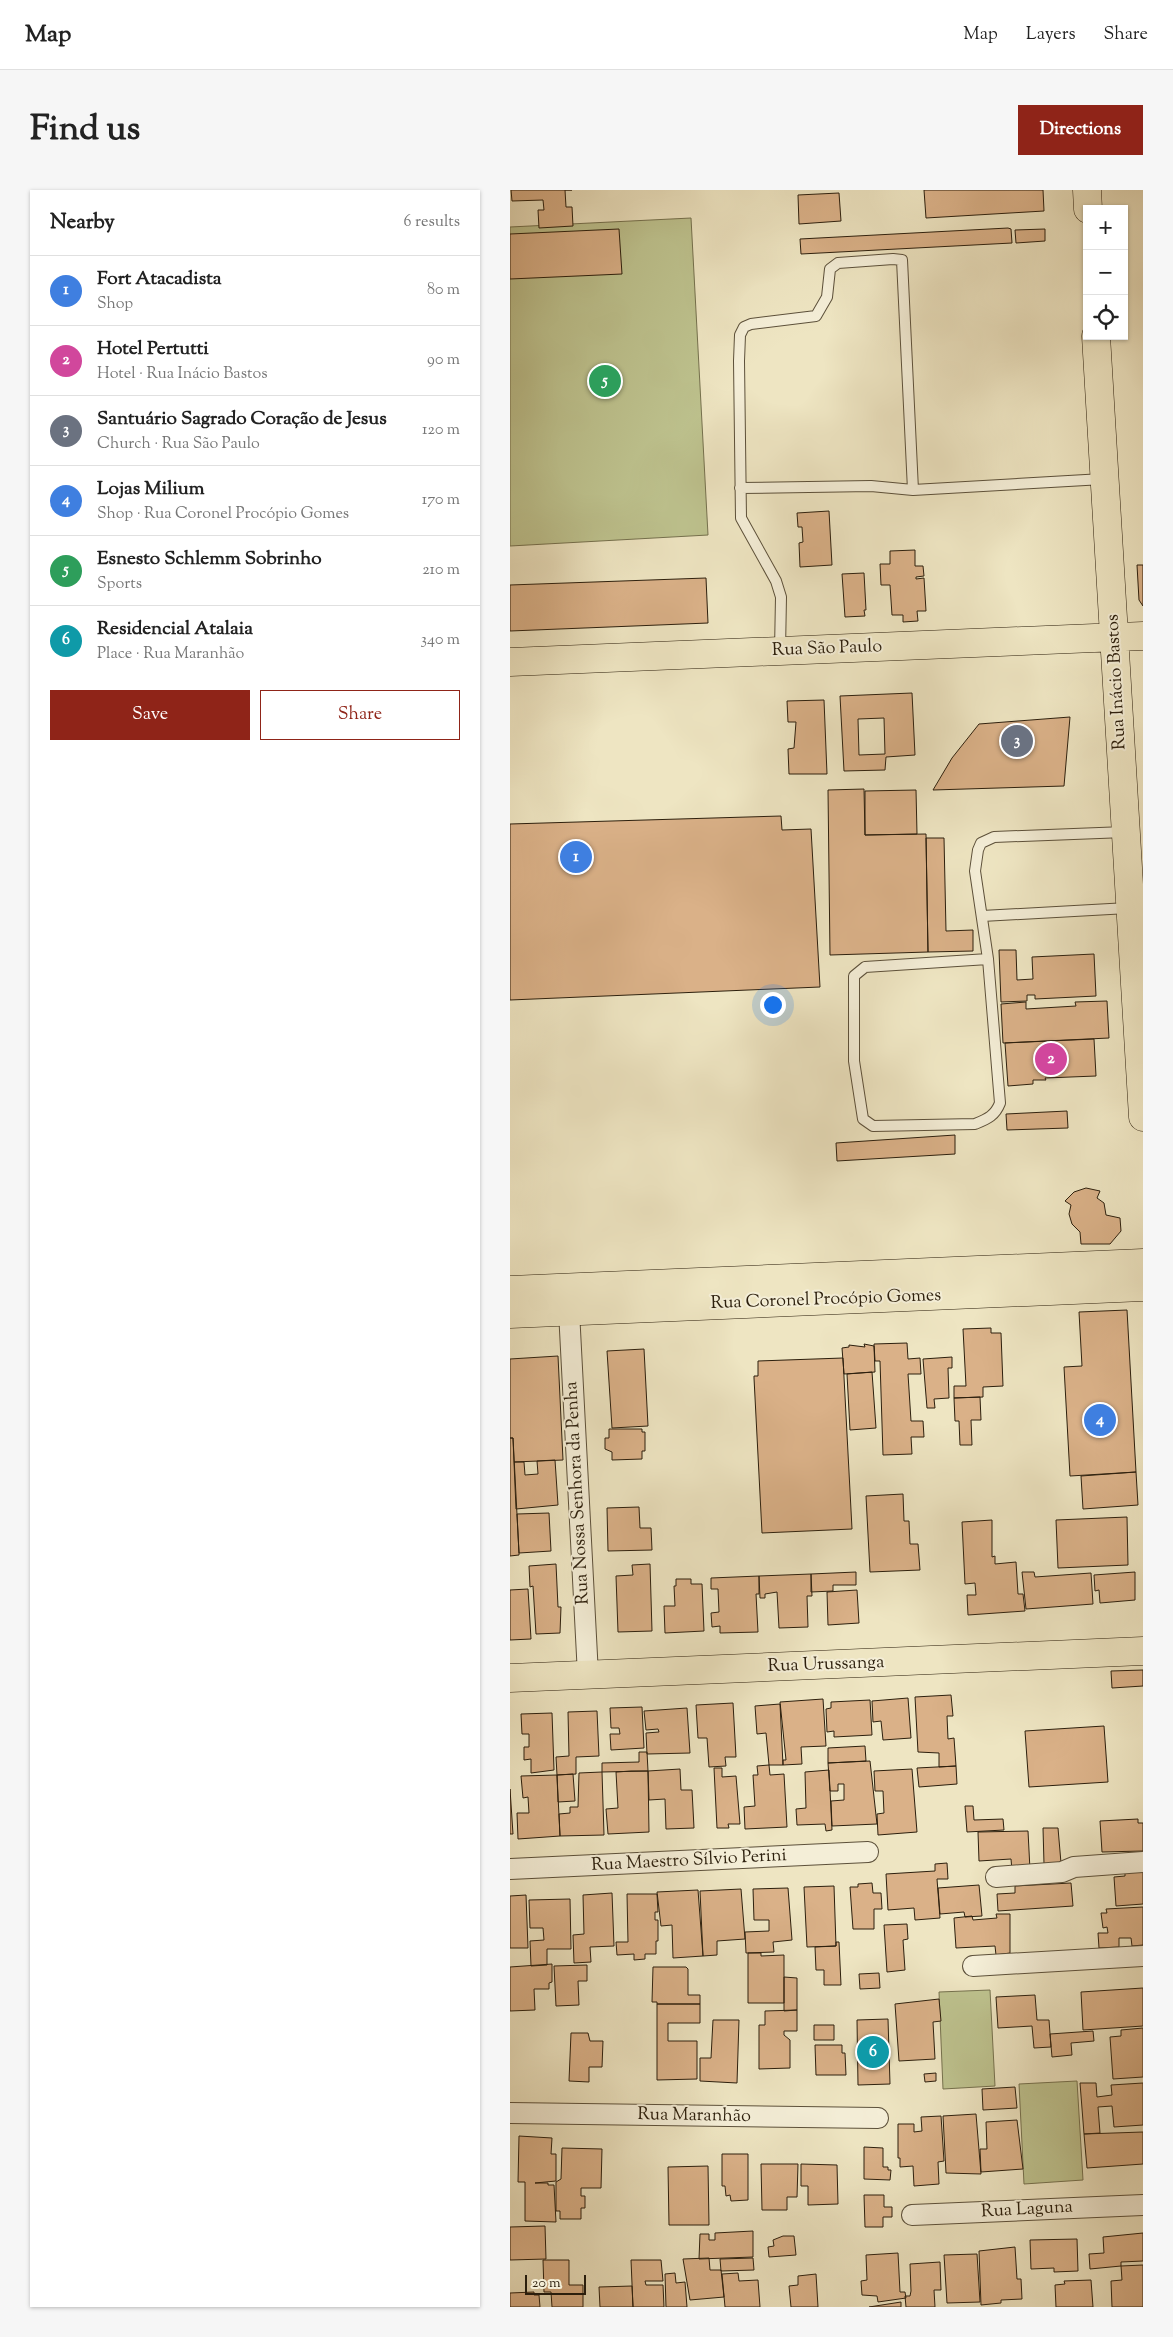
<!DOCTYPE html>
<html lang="en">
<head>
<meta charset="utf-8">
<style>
  :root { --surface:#fff; --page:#f6f6f6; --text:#222; --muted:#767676; --line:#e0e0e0; --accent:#8f2418 }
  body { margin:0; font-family:"Sorts Mill Goudy",serif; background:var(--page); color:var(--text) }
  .controls { position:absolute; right:15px; top:15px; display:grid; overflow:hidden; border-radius:0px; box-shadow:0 1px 4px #0004 }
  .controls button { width:45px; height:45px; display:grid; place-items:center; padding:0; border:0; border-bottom:1px solid var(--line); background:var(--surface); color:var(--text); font:25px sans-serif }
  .scale { position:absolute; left:15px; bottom:12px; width:61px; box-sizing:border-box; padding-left:5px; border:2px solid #2c1f0d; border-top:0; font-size:14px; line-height:18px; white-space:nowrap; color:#2c1f0d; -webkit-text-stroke:4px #f4eed7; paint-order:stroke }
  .you { position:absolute; left:262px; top:814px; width:18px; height:18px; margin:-12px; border:4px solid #fff; border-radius:50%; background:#1a73e8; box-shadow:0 0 0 8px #1a73e833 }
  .badge { display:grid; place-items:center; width:32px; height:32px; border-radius:50%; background:var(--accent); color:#fff; font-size:16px; font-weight:700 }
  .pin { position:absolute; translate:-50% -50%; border:2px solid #fff; box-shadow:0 1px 5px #0006 }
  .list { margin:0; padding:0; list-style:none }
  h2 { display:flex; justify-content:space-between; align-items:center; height:65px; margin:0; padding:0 20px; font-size:21px }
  h2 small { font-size:16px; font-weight:400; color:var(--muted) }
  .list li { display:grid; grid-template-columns:32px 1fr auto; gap:15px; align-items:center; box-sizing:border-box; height:70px; padding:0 20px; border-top:1px solid var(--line) }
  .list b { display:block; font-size:19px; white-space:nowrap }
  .list p { margin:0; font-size:16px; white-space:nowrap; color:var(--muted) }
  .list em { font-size:16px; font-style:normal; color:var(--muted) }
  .actions { display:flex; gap:10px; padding:15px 20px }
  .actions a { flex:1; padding:11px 0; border:1px solid var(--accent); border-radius:0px; text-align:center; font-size:18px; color:var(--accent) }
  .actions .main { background:var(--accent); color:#fff }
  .icon { flex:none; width:28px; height:28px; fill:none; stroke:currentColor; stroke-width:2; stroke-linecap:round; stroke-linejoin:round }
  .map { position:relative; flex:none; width:633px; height:2117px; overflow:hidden; border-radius:0px }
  header { display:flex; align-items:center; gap:30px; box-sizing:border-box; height:70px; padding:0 25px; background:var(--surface); border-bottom:1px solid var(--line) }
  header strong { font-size:24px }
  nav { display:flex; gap:28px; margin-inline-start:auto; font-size:18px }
  .intro { display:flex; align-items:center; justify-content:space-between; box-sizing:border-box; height:120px; padding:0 30px }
  h1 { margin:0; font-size:35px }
  .button { padding:12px 22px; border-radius:0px; background:var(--accent); color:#fff; font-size:18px; font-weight:700 }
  main { display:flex; gap:30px; padding:0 30px }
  aside { flex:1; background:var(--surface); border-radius:0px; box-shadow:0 1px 4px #0004 }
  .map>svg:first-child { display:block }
  .green { fill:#bec38f; stroke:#75714e }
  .building { fill:#dab188; stroke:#2c1f0d; fill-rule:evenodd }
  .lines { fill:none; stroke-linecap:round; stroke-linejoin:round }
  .lane-casing { stroke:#5c503a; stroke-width:12 }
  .street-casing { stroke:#5c503a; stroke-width:22 }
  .primary-casing { stroke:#2c1f0d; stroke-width:29 }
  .lane { stroke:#f4eed7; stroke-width:10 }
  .street { stroke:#f4eed7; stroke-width:20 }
  .primary { stroke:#eee5c2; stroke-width:28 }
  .labels { text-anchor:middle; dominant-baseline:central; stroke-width:4; stroke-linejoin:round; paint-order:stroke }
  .street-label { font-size:18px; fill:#2c1f0d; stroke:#f4eed7 }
</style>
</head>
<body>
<header>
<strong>Map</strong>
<nav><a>Map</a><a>Layers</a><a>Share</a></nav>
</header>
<div class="intro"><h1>Find us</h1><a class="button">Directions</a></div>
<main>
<aside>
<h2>Nearby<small>6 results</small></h2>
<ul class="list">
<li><span class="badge" style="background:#3f7fe0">1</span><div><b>Fort Atacadista</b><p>Shop</p></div><em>80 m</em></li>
<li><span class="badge" style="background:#d1479c">2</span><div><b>Hotel Pertutti</b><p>Hotel · Rua Inácio Bastos</p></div><em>90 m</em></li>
<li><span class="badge" style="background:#6b7280">3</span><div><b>Santuário Sagrado Coração de Jesus</b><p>Church · Rua São Paulo</p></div><em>120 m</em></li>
<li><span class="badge" style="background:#3f7fe0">4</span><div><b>Lojas Milium</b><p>Shop · Rua Coronel Procópio Gomes</p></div><em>170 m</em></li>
<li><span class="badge" style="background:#2e9e5b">5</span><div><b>Esnesto Schlemm Sobrinho</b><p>Sports</p></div><em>210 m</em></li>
<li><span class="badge" style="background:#0f9aa8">6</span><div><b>Residencial Atalaia</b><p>Place · Rua Maranhão</p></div><em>340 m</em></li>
</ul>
<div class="actions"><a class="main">Save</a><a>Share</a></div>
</aside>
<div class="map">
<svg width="633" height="2117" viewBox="0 0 633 2117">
  <rect width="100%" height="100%" fill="#eee5c2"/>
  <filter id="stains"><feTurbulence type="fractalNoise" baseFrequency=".004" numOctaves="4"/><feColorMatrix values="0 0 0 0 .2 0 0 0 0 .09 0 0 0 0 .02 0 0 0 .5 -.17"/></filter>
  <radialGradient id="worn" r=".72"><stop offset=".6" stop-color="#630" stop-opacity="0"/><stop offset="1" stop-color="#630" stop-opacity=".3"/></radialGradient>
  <path class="green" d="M181,28L198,345L0,356V37Z
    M480,1800L485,1896L433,1899L429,1802Z
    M567,1891L573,1990L514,1994L509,1894Z"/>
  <path class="building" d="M1,0H62H55L56,17H62L63,36L29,38L28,20H34L33,10L2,11Z
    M414,0H533L534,21L416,28Z
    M329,3L331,31L289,34L288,5Z
    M498,38L501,39L502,53L291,64L290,49Z
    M109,39L112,84L0,89V44Z
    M535,39V51L506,53L505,40Z
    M319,321L322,375L290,377L289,353L293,352L292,337H288L287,323Z
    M405,360V376H413L414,386L406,387V389L414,388L416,421H407L408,431L393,432V425H382L380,395H371L370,374H380V361Z
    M627,375H633V416L629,410Z
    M354,383L356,420H354L355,426L335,427L332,384Z
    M196,388L198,433L0,441V395Z
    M402,503L405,565L376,567L375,580L334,581L330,506ZM374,528L375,564L349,565L348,529Z
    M314,510L317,584H279L278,559L284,558L286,532H278L277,511Z
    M560,527L554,596L423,600L442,568L469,534Z
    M354,599L355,645L416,644L418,762L320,765L318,600Z
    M406,600L407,644L355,645V601Z
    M271,626L272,640L301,639L310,797L0,810V634Z
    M416,648H434L436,741L463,740V761L418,762Z
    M489,760H506L507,790L523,789L522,767L584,764L586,806L525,809V805H517V811L491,812Z
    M597,811L599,848L493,853L491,814L516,812V819L566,816L565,812Z
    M584,849L586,886L535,888L536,890H523V894L498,896L495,853Z
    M557,921L558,938L497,940L496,924Z
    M445,945V964L327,971L326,953Z
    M576,998L590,1001L587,1008L594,1013L596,1025L610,1028L611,1041L600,1054H571L570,1042L562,1034L559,1024L561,1015L555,1011L564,1002Z
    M617,1120L626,1282L560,1286L554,1177L572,1176L569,1122Z
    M481,1138V1143H491L493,1196L473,1197V1207L444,1208V1196H456L453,1139Z
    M397,1153L398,1169L410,1168L411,1184H398L401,1231H413L414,1247H401L402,1264L373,1265L370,1171H365L364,1154Z
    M354,1154L364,1156L365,1182L334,1184L332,1158L339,1157V1155L355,1157Z
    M134,1159L138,1236L102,1238L97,1161Z
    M48,1166L53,1270L4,1272L3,1248H0V1169Z
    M442,1167V1178H438L439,1208L424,1209L425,1218H417L413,1169Z
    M333,1168L342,1339L252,1343L244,1188V1186H248V1171Z
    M362,1182L366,1238L340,1240L337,1184Z
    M470,1207L471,1230H461L462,1255H450L449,1231H445L444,1208Z
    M99,1239H132V1242H135V1261H132V1269L102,1270V1262L95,1259V1248H99Z
    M0,1248H3L9,1363V1365L0,1366Z
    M45,1270L48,1315L6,1319L4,1272H14L15,1285L28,1284L27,1271Z
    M626,1282L628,1315L573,1319L571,1286Z
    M393,1304L394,1331H399L400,1354H408L410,1380L360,1382L356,1306Z
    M129,1317L130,1338H141L142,1360L98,1361L97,1318Z
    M39,1323L41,1361L9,1363L7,1324Z
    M617,1327L618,1375L548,1378L546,1330Z
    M482,1330V1367L485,1366V1374L506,1372L508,1404H513L515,1421L458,1425L457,1405H466L465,1393L455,1394L452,1332Z
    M46,1374L48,1417H51L50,1443L26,1444L23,1396L20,1397L19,1376Z
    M140,1374L142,1441L108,1442L106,1386L123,1385L122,1375Z
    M346,1382V1395H323V1401L301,1402V1384Z
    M512,1382H524L525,1387L581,1383L583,1414L516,1419Z
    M625,1382V1410L590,1413L589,1400L585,1401L584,1385Z
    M301,1384L302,1406H297L298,1437L269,1438L267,1402L255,1404V1408H250L249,1386Z
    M249,1386V1404H246L248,1442L210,1443V1436L202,1437L201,1423L209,1422L208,1399H201V1388Z
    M166,1389H181V1394H192L194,1441L155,1443L154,1416H165L164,1396H166Z
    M18,1399L21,1449L0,1450V1400Z
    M347,1400L349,1433L318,1435L317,1402Z
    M633,1480V1496L602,1498L601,1481Z
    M441,1505L443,1526H437L438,1549L444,1548L446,1576L429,1577V1563L408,1562L405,1507Z
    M398,1508L401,1548L373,1550L371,1531L363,1532L362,1511Z
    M313,1509L316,1556L291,1557L292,1574L273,1575V1570H276L270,1512Z
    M360,1510L362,1545L324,1547V1541L317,1542L316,1519L321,1518V1512Z
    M223,1513L226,1567H215L216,1576L199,1577L197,1548H188L186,1515Z
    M270,1514L273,1575H259L256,1543L247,1544L245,1516Z
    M132,1517L134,1558L101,1560L100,1544H110L109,1538H101L100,1518Z
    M177,1518L180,1563L137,1564L136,1543L149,1542L148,1539L136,1540L134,1521Z
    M87,1521L89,1566L66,1567V1584L47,1585L46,1567L59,1566L58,1522Z
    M42,1523L44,1580L21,1583V1569L14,1570V1557H19V1544H12L11,1524Z
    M594,1536L598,1592L519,1597L515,1541Z
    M355,1556L356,1571L318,1573V1558Z
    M129,1562H137L138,1581L92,1582V1573L129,1572Z
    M360,1571L367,1634L322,1636L321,1611L334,1610V1594H328V1601H320L318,1573Z
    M259,1575L260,1585L274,1584L277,1637L235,1639L234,1617L245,1616L243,1585H248L247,1576Z
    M446,1576L447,1594L409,1597L407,1578Z
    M204,1578H212V1587L226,1586L230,1634H218L219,1638H207Z
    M170,1579L171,1600H182L184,1638L156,1639L155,1609L139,1610L138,1581Z
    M402,1579L407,1642L368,1645L367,1624L374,1623L373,1601H365L364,1581Z
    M319,1580L322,1640L316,1641L315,1634L287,1635L286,1619L296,1618L295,1582Z
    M121,1581H138L139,1642L98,1644L96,1619L108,1618L106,1582Z
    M92,1582L94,1645L50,1646L49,1624L60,1623V1617H68L69,1583Z
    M63,1584L65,1611L48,1612L47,1585Z
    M47,1585L50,1646L8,1649L7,1623H19L18,1607L13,1608L11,1586Z
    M0,1599L3,1644H0Z
    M455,1616H463L464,1630L493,1629L494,1640L457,1642Z
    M628,1629V1633H633V1661L592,1662L590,1631Z
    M533,1638H548L551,1673L534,1674Z
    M518,1641L520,1680L502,1681L501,1669L469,1671L468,1642Z
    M437,1673L438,1689H427L430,1728L405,1730L404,1718L378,1720L376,1684L425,1681V1674Z
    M633,1679V1714L606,1716L604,1687L615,1686V1680Z
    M362,1693L363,1703H371L372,1719H364V1739H343L340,1697H348V1694Z
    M561,1693L563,1716L488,1721L487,1704L505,1703V1696Z
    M469,1695L472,1726L455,1727L454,1722L430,1724L428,1698Z
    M324,1696L326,1756L297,1757L294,1697Z
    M278,1698L282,1750L263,1752L264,1762L236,1763L235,1742L259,1741V1730H244L243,1699Z
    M231,1699L235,1749L207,1751V1765L193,1766L190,1701Z
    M188,1700L193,1766L163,1768L162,1735L151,1736L147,1702Z
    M102,1703L104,1756L80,1757L81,1772L64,1773L63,1745L74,1744L73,1705Z
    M117,1704H147L148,1722H145V1730H148V1751H146V1764H135V1769L124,1770V1764L107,1765L106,1752H118Z
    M16,1705L18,1758H0V1706Z
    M60,1709L61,1759H37V1775L21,1776L20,1751L34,1750L33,1738H20L19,1710Z
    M633,1717V1755L622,1756L621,1748H609V1757L589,1758L588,1743H598L597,1737L593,1738L591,1723H597L596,1719Z
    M486,1724H500V1763L486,1765L485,1756L446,1758L444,1728L462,1726L463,1730L487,1728Z
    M397,1734L398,1749L393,1750L395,1780L377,1782L374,1735Z
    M326,1752H329L331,1795H314V1780H306L305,1757L326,1756Z
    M238,1763H251V1766L274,1765V1813H238Z
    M42,1774V1792L39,1793V1799H24L25,1820L0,1821V1777Z
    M77,1775V1791H68L69,1815L46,1816L44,1776Z
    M143,1777H176L178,1779V1805H190V1814H147V1812H142Z
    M369,1783L370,1798L350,1799L349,1784Z
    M274,1787L287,1788V1820L274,1821Z
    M633,1798V1836L573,1840L571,1802Z
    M525,1805L527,1830H539L541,1857L524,1858L522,1836L488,1838L486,1807Z
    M429,1809L431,1831L423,1832L425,1869L389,1871L385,1814Z
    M147,1814H190V1833H158V1851H187V1889L147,1890Z
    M287,1820V1841H274V1845L280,1850V1878L249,1879V1835H255V1821Z
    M378,1829L380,1894L348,1895L347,1830Z
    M203,1830H229L227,1893L190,1891V1868H201Z
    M304,1835H324V1850H304Z
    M633,1838V1887L603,1889L600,1847L611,1846V1840Z
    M583,1841L584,1851L561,1853L562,1865L542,1867L540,1844Z
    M61,1843H78L80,1851H93L92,1877H79V1892L59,1891Z
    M305,1855H332V1863H335L336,1885H306Z
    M426,1883V1891L415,1892L414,1884Z
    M570,1893H586L587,1907L602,1905L601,1895L633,1893V1935L604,1937L602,1916L588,1917L590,1943L574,1944Z
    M505,1897L507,1918L473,1920L472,1899Z
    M466,1924L471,1984L436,1983L433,1926Z
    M431,1926L434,1971L428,1972L429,1994L404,1996L403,1976L390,1977V1968H388V1934H404V1942L412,1941L411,1927Z
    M507,1930L513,1979L471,1982L470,1959H477L476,1932Z
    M633,1942V1974L577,1978L574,1944Z
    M9,1946L42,1948L41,1964H46V1991L25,1993H38V1995H44L46,2032L15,2031V1992H8Z
    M354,1957L373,1958V1977H378V1980H381L380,1990L354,1989Z
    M52,1958L92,1959L91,1998H71V2006H75V2018H71V2029H50V2021H46V1992L51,1989Z
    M212,1964H238V2010L221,2011L220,2005L216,2006L215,1996H212Z
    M251,1974H288L287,2007H277V2020H252Z
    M291,1974L327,1975L328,2014L298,2015V1996H291Z
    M198,1976L199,2035H159L158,1977Z
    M354,2005H374V2017H382V2027H373V2037H355Z
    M35,2036L36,2069L0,2070V2037Z
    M243,2041V2067L189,2069L190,2044H199V2050H205V2043Z
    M633,2043V2071L611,2072V2076L580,2079L579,2064L594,2063L593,2047Z
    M273,2046H284L286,2065L259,2067L258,2057L264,2056L263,2050Z
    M567,2049L568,2081L544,2082V2078L521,2079L520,2050Z
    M505,2057L507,2089H511L512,2109L491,2110V2113L471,2115L469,2061Z
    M388,2063L390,2102H395L396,2108L368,2112L367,2106L352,2105L351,2091L357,2090L356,2065Z
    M467,2064L470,2112L437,2113L434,2065Z
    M199,2068L200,2080H211L214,2107L180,2110L173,2069Z
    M243,2068L244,2080L211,2081L210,2069Z
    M33,2070H59V2095H73V2117H42L41,2102H34Z
    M121,2070H151L153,2091H135L136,2095H153L154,2117H123Z
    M430,2072L431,2100H424L425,2117H396L395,2106H400L401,2101L400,2074Z
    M633,2075V2117H602L601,2091L612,2090L611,2076Z
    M165,2083L166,2093L175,2092L177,2117H156L155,2084Z
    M228,2083L229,2091L248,2090L250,2117H215L212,2084Z
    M306,2084L308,2117H281L279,2096L288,2095V2086Z
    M581,2090L583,2117H546L545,2095L555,2094L554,2091Z
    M122,2096L123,2117H90L89,2097Z
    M24,2102V2105H29L30,2117H0V2103Z
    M391,2112V2117H359Z"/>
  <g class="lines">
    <g class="lane-casing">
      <path id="lane" d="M230,298L361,296L403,300L593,289
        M270,460L271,407L266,391L231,328L229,171L230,145L234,137L241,134L306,126L317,107L320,79L328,73L383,69L392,70L403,300
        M472,726L618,718
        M478,769L355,777L344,786V871L353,929L363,936L465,934C477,929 485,926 490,913L478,769L465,681L468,660L471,653L484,647L615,642"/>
    </g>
    <g class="street-casing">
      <path id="street" d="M59,1121L78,1485
        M0,1679L358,1662
        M486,1687L552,1682L564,1677L633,1672
        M463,1776L633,1766
        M0,1923L368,1928
        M402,2025L633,2015"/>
    </g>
    <g class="primary-casing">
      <path id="primary" d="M577,0L578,19
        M586,146L633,927
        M0,472L633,446
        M0,1100L633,1073
        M0,1124L633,1097
        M0,1488L633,1461"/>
    </g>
    <use href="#lane" class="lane"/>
    <use href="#street" class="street"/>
    <use href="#primary" class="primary"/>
  </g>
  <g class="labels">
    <g class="street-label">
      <text transform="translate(317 459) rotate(-2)">Rua São Paulo</text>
      <text transform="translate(607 492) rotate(-93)">Rua Inácio Bastos</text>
      <text transform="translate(316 1110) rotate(-2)">Rua Coronel Procópio Gomes</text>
      <text transform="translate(68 1303) rotate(-93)">Rua Nossa Senhora da Penha</text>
      <text transform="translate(316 1475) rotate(-2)">Rua Urussanga</text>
      <text transform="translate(179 1671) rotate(-3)">Rua Maestro Sílvio Perini</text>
      <text transform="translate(184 1926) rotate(1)">Rua Maranhão</text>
      <text transform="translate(517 2020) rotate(-3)">Rua Laguna</text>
    </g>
  </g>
  <rect width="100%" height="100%" filter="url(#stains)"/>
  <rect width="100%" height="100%" fill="url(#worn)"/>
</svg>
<div class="controls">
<button>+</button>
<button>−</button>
<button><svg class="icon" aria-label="locate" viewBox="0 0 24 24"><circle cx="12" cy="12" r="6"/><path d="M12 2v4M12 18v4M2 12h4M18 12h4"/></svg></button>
</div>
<div class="scale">20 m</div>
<div class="you"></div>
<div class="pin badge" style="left:66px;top:667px;background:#3f7fe0">1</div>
<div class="pin badge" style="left:541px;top:869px;background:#d1479c">2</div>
<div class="pin badge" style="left:507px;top:551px;background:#6b7280">3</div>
<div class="pin badge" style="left:590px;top:1230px;background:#3f7fe0">4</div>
<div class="pin badge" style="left:95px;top:191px;background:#2e9e5b">5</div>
<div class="pin badge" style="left:363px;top:1862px;background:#0f9aa8">6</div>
</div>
</main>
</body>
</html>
